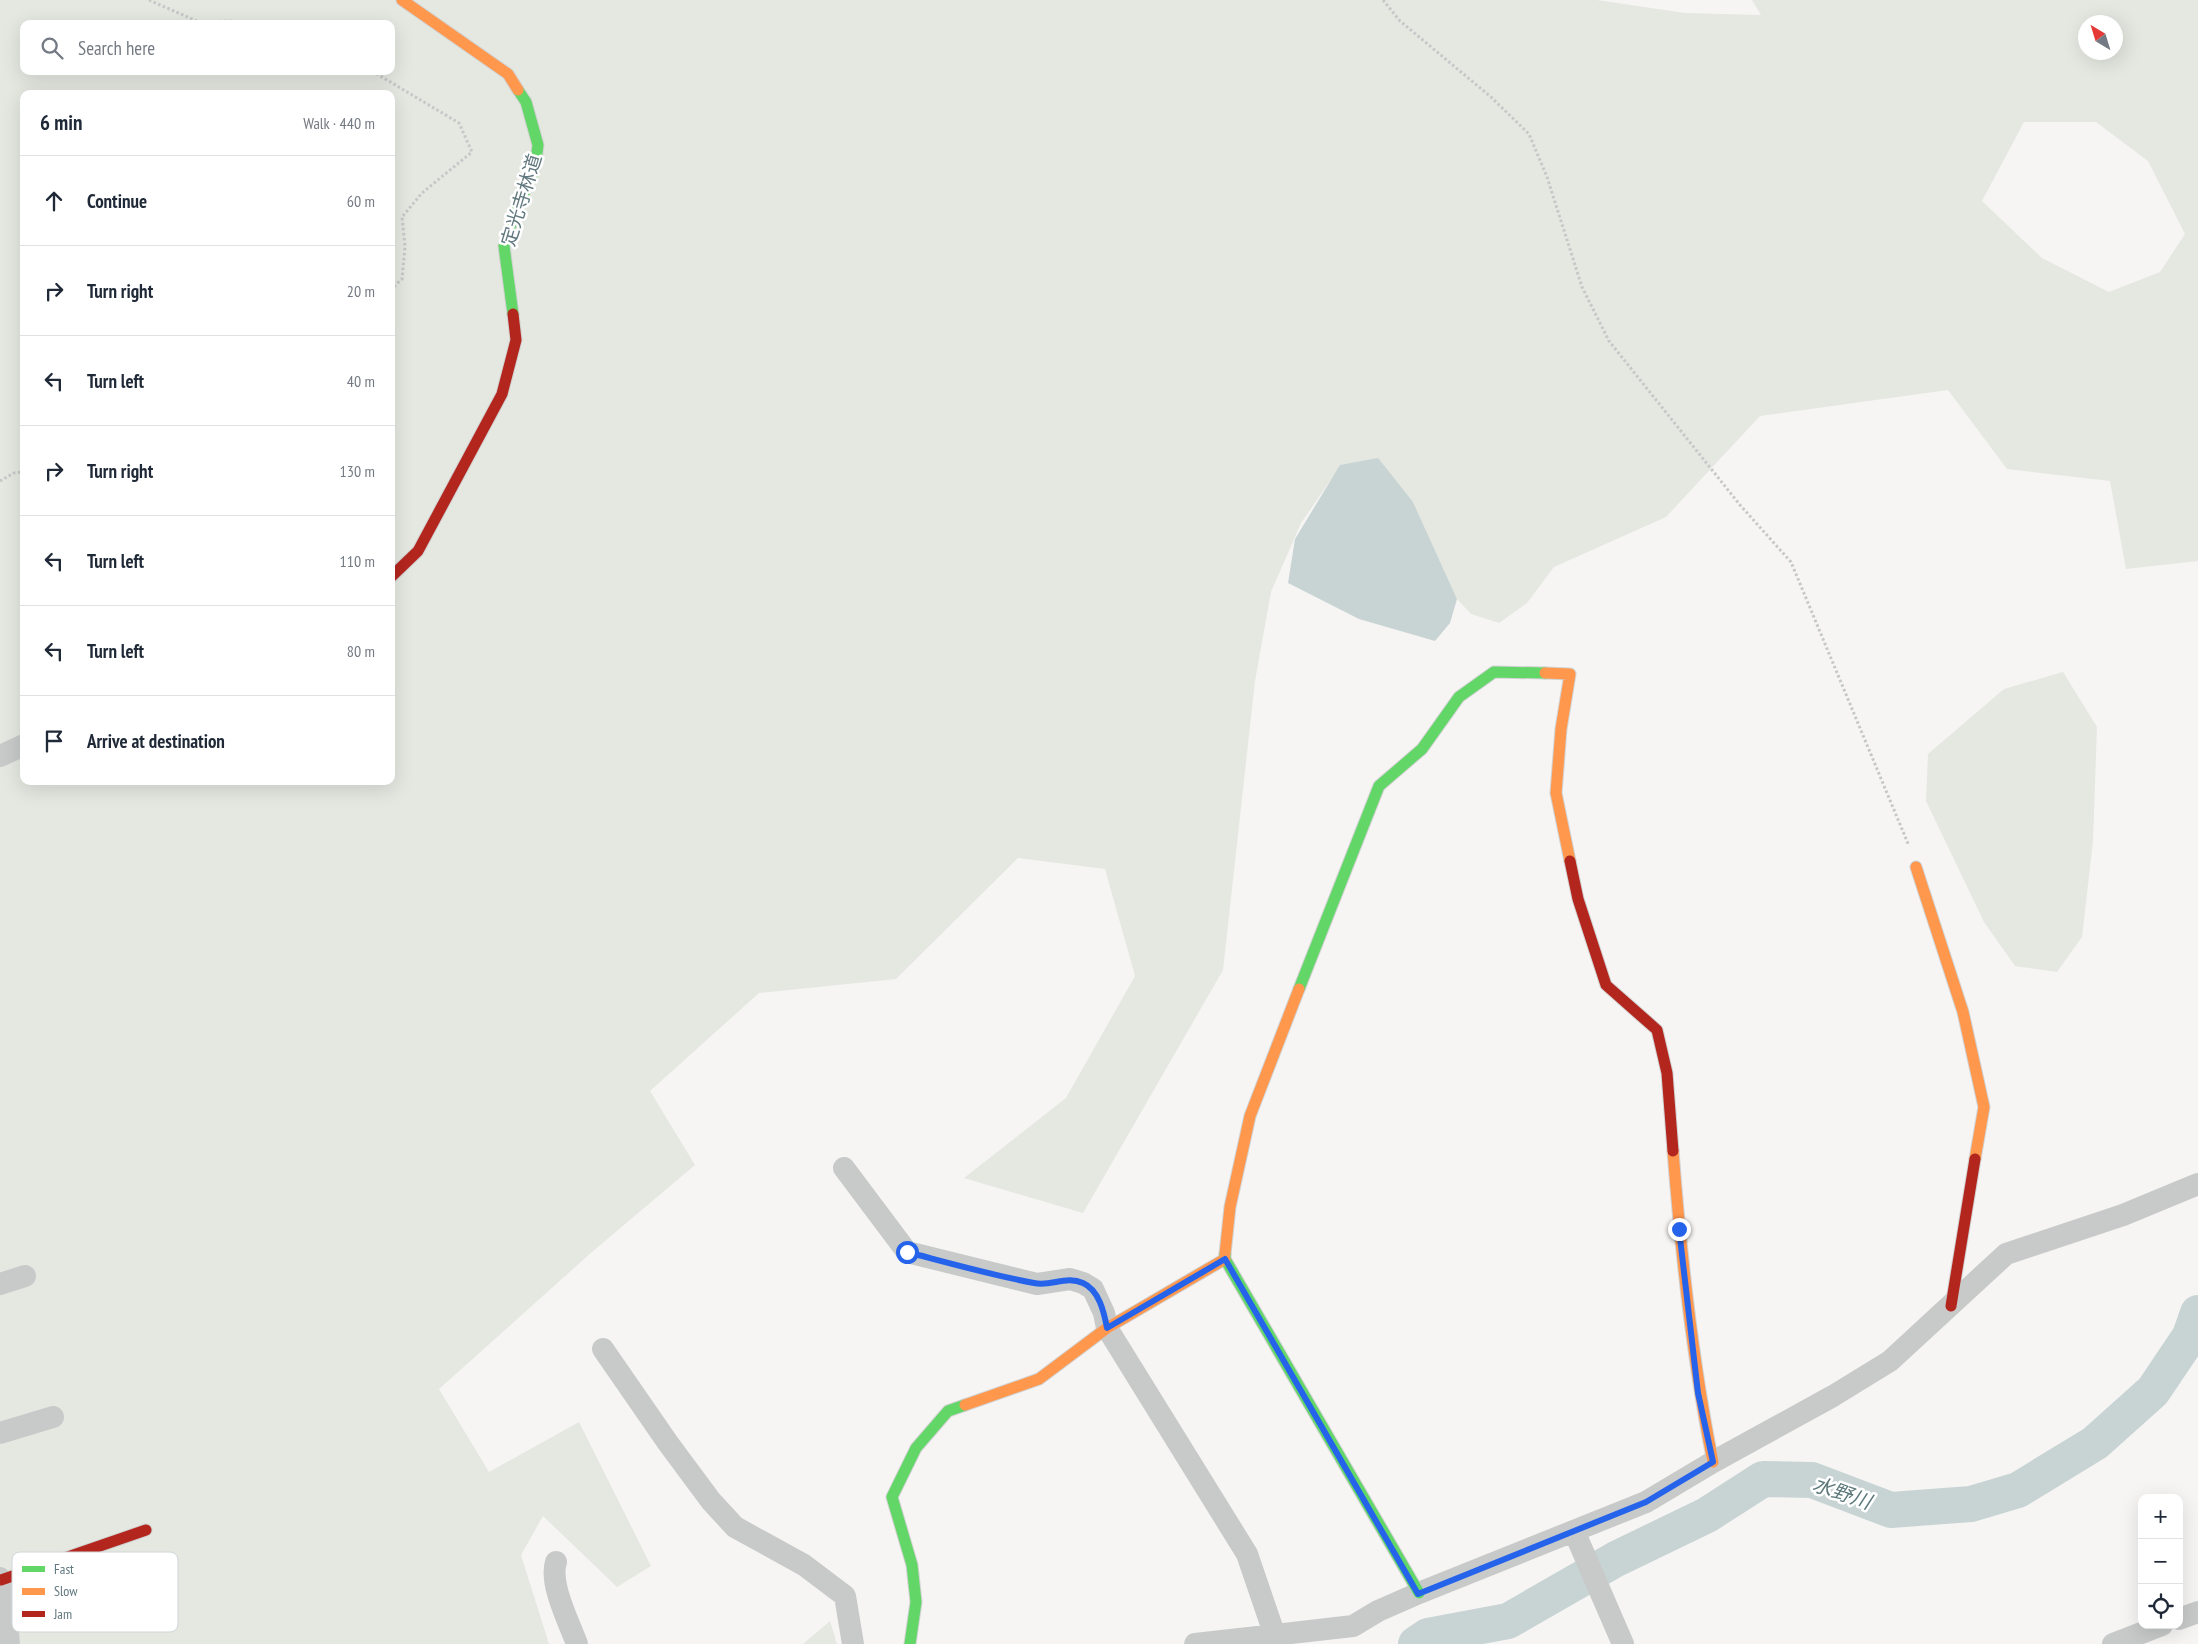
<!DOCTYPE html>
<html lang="en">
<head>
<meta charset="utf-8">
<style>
  :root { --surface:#fff; --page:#f6f6f7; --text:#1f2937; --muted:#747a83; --line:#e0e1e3 }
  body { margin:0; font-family:"PT Sans Narrow","Noto Sans JP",sans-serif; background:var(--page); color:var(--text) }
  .controls { position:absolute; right:15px; bottom:15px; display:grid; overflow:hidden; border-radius:10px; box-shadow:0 5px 20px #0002 }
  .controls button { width:45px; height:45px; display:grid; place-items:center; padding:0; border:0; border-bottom:1px solid var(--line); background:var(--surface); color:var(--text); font:25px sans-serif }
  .compass { position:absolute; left:2078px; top:15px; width:45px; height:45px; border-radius:50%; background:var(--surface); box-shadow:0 5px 20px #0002; rotate:322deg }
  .stop { position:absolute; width:15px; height:15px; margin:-11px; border:4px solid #2563eb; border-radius:50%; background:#fff }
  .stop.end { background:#2563eb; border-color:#fff; box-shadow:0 1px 5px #0008 }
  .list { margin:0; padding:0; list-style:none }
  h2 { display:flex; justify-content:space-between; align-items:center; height:65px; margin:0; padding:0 20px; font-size:21px }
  h2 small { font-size:16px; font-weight:400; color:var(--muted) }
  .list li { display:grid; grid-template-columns:32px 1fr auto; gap:15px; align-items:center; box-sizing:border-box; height:90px; padding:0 20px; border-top:1px solid var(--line) }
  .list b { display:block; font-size:19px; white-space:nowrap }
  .list em { font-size:16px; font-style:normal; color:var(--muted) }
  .icon { flex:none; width:28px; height:28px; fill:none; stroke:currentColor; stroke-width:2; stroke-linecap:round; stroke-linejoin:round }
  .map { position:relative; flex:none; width:2198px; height:1644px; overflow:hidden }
  .search { position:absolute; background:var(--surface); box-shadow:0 5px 20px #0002; left:20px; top:20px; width:375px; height:55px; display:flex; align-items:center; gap:12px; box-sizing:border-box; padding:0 18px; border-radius:10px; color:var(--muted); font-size:19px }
  .panel { position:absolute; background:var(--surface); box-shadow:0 5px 20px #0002; left:20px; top:90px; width:375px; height:695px; border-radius:10px }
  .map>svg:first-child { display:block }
  .green { fill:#e5e7e1; fill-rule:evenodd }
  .water { fill:#c8d4d4 }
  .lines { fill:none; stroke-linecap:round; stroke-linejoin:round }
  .river { stroke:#c8d4d4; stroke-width:36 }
  .fast-casing { stroke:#d1d2d2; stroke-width:13 }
  .slow-casing { stroke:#d1d2d2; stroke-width:13 }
  .jam-casing { stroke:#d1d2d2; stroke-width:13 }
  .path { stroke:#c6c8c8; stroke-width:3; stroke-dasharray:2.5 2.5; stroke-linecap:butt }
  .street { stroke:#c8caca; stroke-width:22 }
  .fast { stroke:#63d668; stroke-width:11 }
  .slow { stroke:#ff974d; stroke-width:11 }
  .jam { stroke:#b3261e; stroke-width:11 }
  .route { stroke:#2563eb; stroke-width:6 }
  .labels { text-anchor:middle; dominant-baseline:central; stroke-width:5; stroke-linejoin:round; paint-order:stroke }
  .street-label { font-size:19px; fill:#61787f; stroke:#fff }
  .water-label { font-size:20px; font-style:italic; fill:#5c787a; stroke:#fff }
  .key { fill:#fff; stroke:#d0d6d9; stroke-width:1 }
  .key-label { font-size:14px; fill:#61787f }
</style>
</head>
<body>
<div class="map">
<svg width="2198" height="1644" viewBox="0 0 2198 1644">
  <rect width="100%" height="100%" fill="#f6f5f4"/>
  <path class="green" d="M0,0H1597L1685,13L1761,15L1752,0H2198V561L2126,569L2110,481L2007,469L1948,390L1760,416L1666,517L1554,567L1527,603L1499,623L1471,614L1457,599L1413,502L1341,465L1301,523L1271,592L1255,681L1223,970L1083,1213L964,1178L1066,1098L1135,976L1105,869L1018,858L896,979L759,993L650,1091L695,1165L592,1252L439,1389L489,1472L579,1422L651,1566L617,1587L543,1516L521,1555L549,1644H0ZM2086,22H2116V52H2086ZM24,24H391V71H24ZM24,94H391V781H24ZM2024,122H2096L2148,161L2185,234L2160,272L2109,292L2042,258L1982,201Z
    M2063,672L2097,727L2093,841L2082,937L2057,972L2015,966L1984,922L1926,801L1928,754L2004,689Z
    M830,1621L837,1644H803Z"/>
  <path class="water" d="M1378,458L1413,502L1457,599L1450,623L1435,641L1359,619L1288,583L1295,539L1340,465Z"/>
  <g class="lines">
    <path class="river" d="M1416,1644L1428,1636L1508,1621L1616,1559L1707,1515L1763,1479L1812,1480L1891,1510L1971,1504L2018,1490L2095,1443L2153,1391L2190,1336L2198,1313"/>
    <g class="fast-casing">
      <path id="fast" d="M513,314L504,246L513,218L535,168L538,145L526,102L518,90
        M1299,989L1379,786L1422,749L1459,697L1494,672L1545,673
        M1225,1254V1259L1419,1593
        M910,1644L916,1602L912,1565L892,1497L916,1448L948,1411L965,1405"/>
    </g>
    <g class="slow-casing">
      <path id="slow" d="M402,0L508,74L518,90
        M1545,673L1570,674L1561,729L1556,793L1570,861
        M1916,867L1963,1012L1984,1107L1975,1159
        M1673,1151C1681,1255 1692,1359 1713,1462
        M1225,1254L1230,1207L1250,1116L1299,989
        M965,1405L1039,1379L1107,1328L1225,1259"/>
    </g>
    <g class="jam-casing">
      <path id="jam" d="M391,577L418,551L502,394L516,340L513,314
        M1570,861L1578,899L1606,985L1657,1030L1667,1073L1673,1151
        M1951,1306L1975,1159
        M1,1580L146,1530"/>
    </g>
    <path class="path" d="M149,0L199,22L230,21L270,24
      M1383,0L1400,21L1491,97L1529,134L1547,177L1582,287L1609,341L1740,505L1791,562L1909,846
      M372,71L459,123L472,152L422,193L402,217L405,247L402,279L391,289
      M0,481L14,473L24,472"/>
    <path class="street" d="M0,756L24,745
      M844,1168L907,1252L1037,1284L1070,1279L1083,1283L1093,1289L1104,1313L1107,1328L1247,1554L1275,1636
      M0,1284L25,1276
      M603,1349L668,1443L711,1501L735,1527L804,1565L845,1596L853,1644
      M0,1433L53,1417
      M1574,1531L1623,1644
      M556,1562C549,1584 569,1622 577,1644
      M0,1578L4,1588L9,1644
      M2179,1619L2198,1612
      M1195,1644L1353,1626L1378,1611L1419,1593L1646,1502L1713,1462L1833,1396L1890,1361L2006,1254L2123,1215L2198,1184
      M2113,1644L2162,1625"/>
    <use href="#fast" class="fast"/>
    <use href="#slow" class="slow"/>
    <use href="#jam" class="jam"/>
  </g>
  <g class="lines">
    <path class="route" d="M907,1252C949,1263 991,1275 1034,1283C1051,1287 1066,1275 1083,1283C1099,1290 1104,1312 1107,1328L1225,1259L1418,1594L1646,1502L1713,1462L1698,1393L1679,1229"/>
  </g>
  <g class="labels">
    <g class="street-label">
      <text transform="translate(521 200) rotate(-73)">定光寺林道</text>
    </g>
    <g class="water-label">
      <text transform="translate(1842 1493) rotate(19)">水野川</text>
    </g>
  </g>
  <rect x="12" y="1552" width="166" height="80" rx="8" class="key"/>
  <rect x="22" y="1566" width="23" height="6" fill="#63d668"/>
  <rect x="22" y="1588" width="23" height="7" fill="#ff974d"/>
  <rect x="22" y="1611" width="23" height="6" fill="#b3261e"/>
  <g class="key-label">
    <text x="54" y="1574">Fast</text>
    <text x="54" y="1596">Slow</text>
    <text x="54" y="1619">Jam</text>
  </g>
</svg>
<div class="controls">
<button>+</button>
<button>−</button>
<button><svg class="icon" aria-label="locate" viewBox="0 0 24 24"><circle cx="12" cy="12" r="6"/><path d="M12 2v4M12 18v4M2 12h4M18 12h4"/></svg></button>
</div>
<svg class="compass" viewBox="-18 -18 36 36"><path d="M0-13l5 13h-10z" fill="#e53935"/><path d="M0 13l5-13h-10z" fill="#747a83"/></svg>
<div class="stop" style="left:907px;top:1252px"></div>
<div class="stop end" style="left:1679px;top:1229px"></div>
<div class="search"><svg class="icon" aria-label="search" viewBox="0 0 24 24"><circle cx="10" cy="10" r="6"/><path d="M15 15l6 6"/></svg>Search here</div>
<section class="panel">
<h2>6 min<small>Walk · 440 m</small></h2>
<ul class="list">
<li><svg class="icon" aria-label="ahead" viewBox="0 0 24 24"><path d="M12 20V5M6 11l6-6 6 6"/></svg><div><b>Continue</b></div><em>60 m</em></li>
<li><svg class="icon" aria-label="right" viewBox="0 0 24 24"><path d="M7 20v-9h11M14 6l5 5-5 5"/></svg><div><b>Turn right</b></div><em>20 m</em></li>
<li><svg class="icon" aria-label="left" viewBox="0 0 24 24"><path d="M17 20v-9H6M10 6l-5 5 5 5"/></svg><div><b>Turn left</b></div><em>40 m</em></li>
<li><svg class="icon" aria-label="right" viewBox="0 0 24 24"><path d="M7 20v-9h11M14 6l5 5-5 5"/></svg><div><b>Turn right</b></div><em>130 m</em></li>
<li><svg class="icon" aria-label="left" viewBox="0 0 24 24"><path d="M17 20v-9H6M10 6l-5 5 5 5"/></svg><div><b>Turn left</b></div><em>110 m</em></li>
<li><svg class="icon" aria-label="left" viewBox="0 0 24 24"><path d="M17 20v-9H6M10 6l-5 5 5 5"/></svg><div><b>Turn left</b></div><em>80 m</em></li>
<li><svg class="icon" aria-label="arrive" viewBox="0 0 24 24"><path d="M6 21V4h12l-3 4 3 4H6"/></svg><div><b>Arrive at destination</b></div></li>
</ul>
</section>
</div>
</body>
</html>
